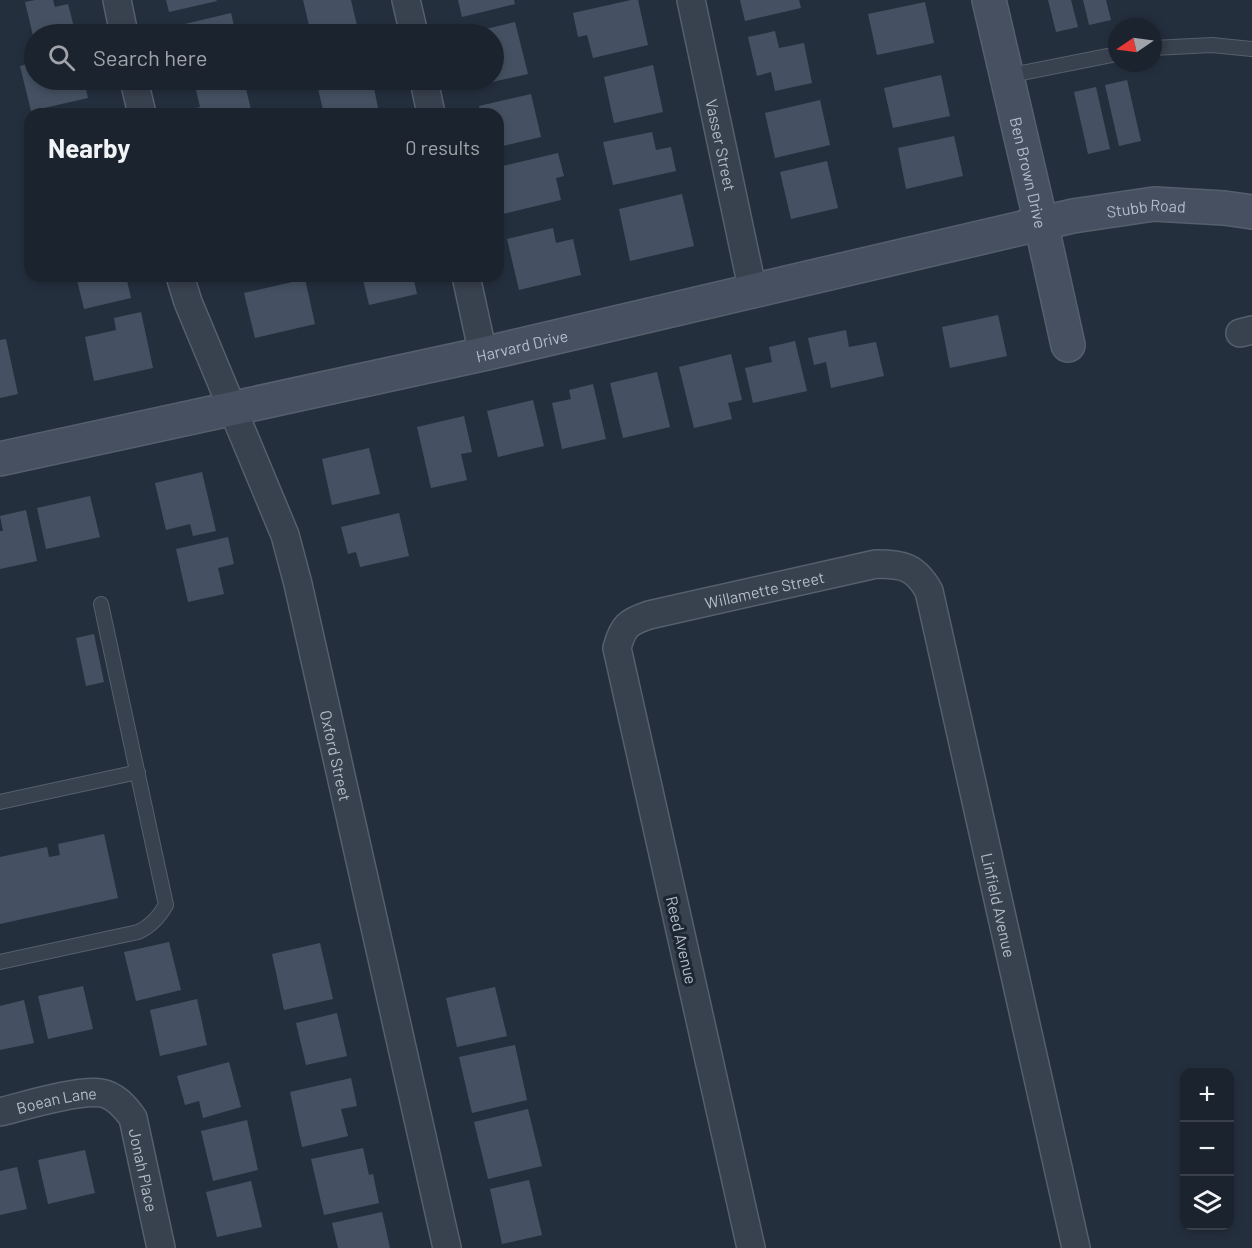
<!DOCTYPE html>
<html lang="en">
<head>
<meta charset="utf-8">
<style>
  :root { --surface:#1b232e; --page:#242b36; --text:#f1f3f6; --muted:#a0a4aa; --line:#39404a }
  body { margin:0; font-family:Barlow,sans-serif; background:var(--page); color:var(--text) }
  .controls { position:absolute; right:18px; bottom:18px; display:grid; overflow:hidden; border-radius:12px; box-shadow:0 3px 9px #0003 }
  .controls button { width:54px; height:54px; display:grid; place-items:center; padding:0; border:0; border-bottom:2px solid var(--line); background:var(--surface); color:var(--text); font:30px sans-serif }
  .compass { position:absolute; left:1108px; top:18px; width:54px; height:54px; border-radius:50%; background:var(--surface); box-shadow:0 3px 9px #0003; rotate:257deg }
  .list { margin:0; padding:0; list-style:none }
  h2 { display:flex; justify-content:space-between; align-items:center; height:78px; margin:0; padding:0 24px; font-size:26px }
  h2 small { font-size:20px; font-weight:400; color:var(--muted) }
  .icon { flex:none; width:33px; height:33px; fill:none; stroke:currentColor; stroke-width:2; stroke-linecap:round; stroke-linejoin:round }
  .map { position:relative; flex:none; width:1252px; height:1248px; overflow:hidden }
  .search { position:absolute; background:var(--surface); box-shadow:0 3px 9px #0003; left:24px; top:24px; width:480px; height:66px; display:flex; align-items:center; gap:15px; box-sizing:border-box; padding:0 21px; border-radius:33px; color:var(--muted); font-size:22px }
  .panel { position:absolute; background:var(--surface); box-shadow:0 3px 9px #0003; left:24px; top:108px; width:480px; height:174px; border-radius:18px }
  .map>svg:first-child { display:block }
  .building { fill:#455162 }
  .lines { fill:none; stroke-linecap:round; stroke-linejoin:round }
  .lane-casing { stroke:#565f6c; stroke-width:16 }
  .street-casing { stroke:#565f6c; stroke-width:30 }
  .secondary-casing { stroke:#565f6c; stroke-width:36 }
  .lane { stroke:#38414e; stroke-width:14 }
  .street { stroke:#38414e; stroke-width:27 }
  .secondary { stroke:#465061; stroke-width:33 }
  .labels { text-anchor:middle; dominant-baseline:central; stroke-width:6; stroke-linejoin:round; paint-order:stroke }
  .street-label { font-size:16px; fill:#b4bcc9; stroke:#1d2633 }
</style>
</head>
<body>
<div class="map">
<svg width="1252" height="1248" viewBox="0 0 1252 1248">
  <rect width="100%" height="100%" fill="#242f3e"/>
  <path class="building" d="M35,0H53L55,7L68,4L75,31L60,34H34V40L25,2Z
    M166,0H216L217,1L169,12Z
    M303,0H351L359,34H311Z
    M458,0H514L515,4L462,17Z
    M631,0H638L648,45L593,58L587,35L578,37L573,13Z
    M740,0H799L801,8L745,21Z
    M1048,0H1071L1078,27L1056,32Z
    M1083,0H1106L1111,20L1089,25Z
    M925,2L934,43L877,55L868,14Z
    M231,13L236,34H178L176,26Z
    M515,22L528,74L475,86L473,80H494V34H482L481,30Z
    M775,31L779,48L804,43L812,83L775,91L771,72L757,76L748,37Z
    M34,62V80H84L88,98L31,111L20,66Z
    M653,65L663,112L614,123L604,77Z
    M941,75L950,116L893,128L884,88Z
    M241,80H244L252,114H191L190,109L200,107L196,90Z
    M316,80H352L354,87L373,83L378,108L351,114H324Z
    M1127,80L1141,141L1119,146L1105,85Z
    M1096,87L1110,149L1088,154L1074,92Z
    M531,94L541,137L503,146L498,130V114H481L479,106Z
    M820,100L830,145L775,158L765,113Z
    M652,132L656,150L671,147L676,171L613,185L603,142Z
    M954,136L963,176L906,189L898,148Z
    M558,153L564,176L556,178L561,200L503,214L498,191V167Z
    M827,161L838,208L791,219L780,172Z
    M682,194L694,246L630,261L619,209Z
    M553,228L556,243L573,239L581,275L519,290L507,239Z
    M76,276H126L131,298L84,309Z
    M362,276H413L417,294L369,305Z
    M305,279L315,324L255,338L244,293Z
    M141,312L153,368L94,381L85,337L116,330L114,318Z
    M998,315L1007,356L950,368L942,327Z
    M846,330L849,347L876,342L884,376L831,388L826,362L814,365L808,338Z
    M6,339L18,394L0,398V340Z
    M795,341L807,391L753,403L745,368L772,362L769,347Z
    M731,354L742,400L728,403L732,419L694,428L679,367Z
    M657,372L670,427L623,438L610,383Z
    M593,384L606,439L562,449L552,403L571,399L569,390Z
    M533,400L544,446L498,457L487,411Z
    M464,416L472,452L461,454L467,480L431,488L417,427Z
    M369,448L380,494L332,505L322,459Z
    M202,472L216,531L193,536L190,524L166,530L155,483Z
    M90,496L100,537L46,549L37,508Z
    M26,510L37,561L0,569V531H3L0,516Z
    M399,513L409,556L360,567L356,552L348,554L341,527Z
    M228,537L234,564L218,568L224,594L188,602L176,549Z
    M94,634L104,682L86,686L76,638Z
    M104,834L118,898L0,924V857L47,847L49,857L60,855L58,844Z
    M169,942L181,990L136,1001L124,952Z
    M320,943L333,999L284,1010L272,954Z
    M83,986L93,1029L48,1039L38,996Z
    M495,987L507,1036L457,1047L446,998Z
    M197,999L207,1045L160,1056L150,1010Z
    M24,1000L34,1043L0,1050V1006Z
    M337,1013L347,1056L306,1065L296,1023Z
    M515,1045L527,1100L472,1113L459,1057Z
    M229,1062L241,1107L203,1118L199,1101L185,1105L177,1076Z
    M351,1078L357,1106L341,1109L348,1136L302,1147L290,1092Z
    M528,1109L542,1166L488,1179L474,1122Z
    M247,1120L258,1170L213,1181L201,1131Z
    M363,1148L369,1175L373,1174L379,1203L324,1215L311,1159Z
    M85,1150L95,1193L48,1204L38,1160Z
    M17,1167L27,1209L0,1215V1171Z
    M529,1180L542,1235L502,1244L490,1189Z
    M251,1181L262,1227L217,1237L206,1192Z
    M382,1212L390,1248H338L332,1223Z"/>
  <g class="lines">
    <g class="lane-casing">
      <path id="lane" d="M1153,48L1212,45L1252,49
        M1007,76L1117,54
        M0,802L138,772
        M0,962L138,932C151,926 158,918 166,905L101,604"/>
    </g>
    <g class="street-casing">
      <g id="street">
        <path d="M117,0L124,34"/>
        <path d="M406,0L414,34"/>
        <path id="s1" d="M691,0L753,292"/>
        <path d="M134,80L142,114"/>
        <path d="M424,80L431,114"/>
        <path id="s2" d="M180,276L188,302L285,535L298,584L447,1248"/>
        <path d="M466,276L483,354"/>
        <path d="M1240,333L1252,330"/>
        <path id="s3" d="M0,1112C24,1106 79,1089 101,1093C115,1095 125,1107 133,1118L161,1248"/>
        <path id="s4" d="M751,1248L617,648C623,626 628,622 649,615L876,564C902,564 915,566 929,591L1076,1248"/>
      </g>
    </g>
    <g class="secondary-casing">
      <g id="secondary">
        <path id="s5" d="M989,0L1041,223L1068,345"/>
        <path id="s6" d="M0,459L483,354L1073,216L1154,204L1224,208L1252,212"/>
      </g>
    </g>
    <use href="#lane" class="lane"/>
    <use href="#street" class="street"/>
    <use href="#secondary" class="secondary"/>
  </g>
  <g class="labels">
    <g class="street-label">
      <text stroke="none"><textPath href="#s1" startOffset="148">Vasser Street</textPath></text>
      <text stroke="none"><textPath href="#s5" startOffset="177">Ben Brown Drive</textPath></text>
      <text stroke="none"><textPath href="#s6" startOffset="1174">Stubb Road</textPath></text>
      <text stroke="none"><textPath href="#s6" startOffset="534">Harvard Drive</textPath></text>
      <text stroke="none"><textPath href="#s4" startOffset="782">Willamette Street</textPath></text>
      <text stroke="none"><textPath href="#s2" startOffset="506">Oxford Street</textPath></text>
      <text stroke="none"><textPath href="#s4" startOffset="1282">Linfield Avenue</textPath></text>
      <text transform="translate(682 940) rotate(77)">Reed Avenue</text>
      <text stroke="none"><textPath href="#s3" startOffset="58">Boean Lane</textPath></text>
      <text stroke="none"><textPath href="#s3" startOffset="198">Jonah Place</textPath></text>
    </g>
  </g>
</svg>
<div class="controls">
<button>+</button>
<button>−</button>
<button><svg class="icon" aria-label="layers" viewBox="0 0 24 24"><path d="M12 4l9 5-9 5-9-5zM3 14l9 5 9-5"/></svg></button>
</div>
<svg class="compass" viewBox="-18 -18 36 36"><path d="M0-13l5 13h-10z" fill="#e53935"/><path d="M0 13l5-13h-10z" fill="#a0a4aa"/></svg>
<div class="search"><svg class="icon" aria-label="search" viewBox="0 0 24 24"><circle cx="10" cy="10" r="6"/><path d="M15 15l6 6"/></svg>Search here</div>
<section class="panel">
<h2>Nearby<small>0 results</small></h2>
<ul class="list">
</ul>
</section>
</div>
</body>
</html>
